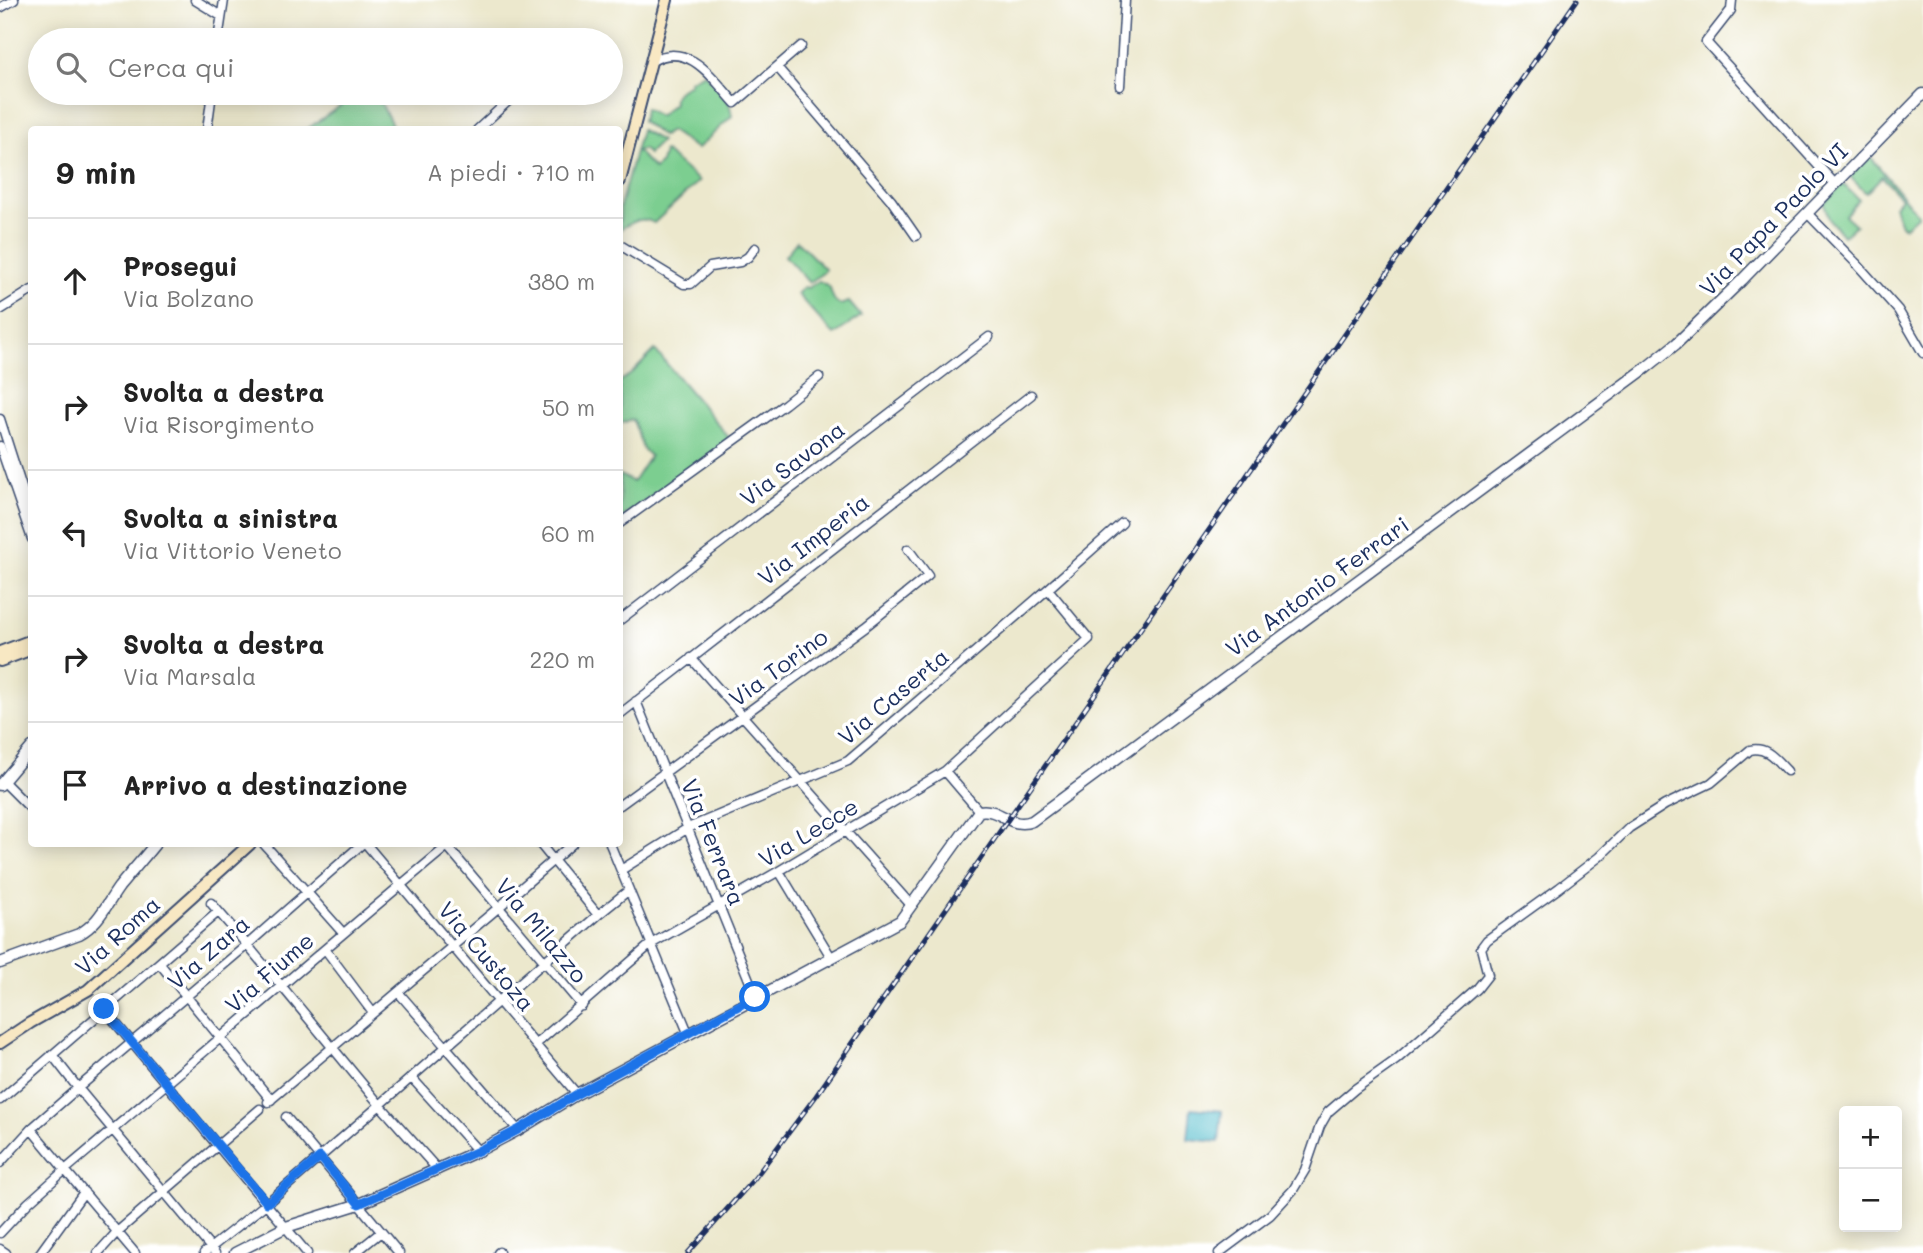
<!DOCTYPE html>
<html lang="it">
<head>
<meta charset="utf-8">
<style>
  :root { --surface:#fff; --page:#f2f2f2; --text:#222; --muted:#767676; --line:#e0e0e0 }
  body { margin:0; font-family:Mali,sans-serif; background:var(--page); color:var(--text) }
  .controls { position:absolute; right:21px; bottom:21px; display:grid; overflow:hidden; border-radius:7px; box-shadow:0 4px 18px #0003 }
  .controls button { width:63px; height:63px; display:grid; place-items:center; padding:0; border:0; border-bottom:2px solid var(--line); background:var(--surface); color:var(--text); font:35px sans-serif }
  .stop { position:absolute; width:21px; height:21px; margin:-16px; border:5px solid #1a73e8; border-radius:50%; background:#fff }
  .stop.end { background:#1a73e8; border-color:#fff; box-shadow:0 2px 7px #0008 }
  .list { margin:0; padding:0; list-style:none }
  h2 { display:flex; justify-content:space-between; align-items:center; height:91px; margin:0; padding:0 28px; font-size:30px }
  h2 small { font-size:23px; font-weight:400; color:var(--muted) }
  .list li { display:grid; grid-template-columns:46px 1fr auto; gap:21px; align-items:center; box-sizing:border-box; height:126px; padding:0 28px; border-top:2px solid var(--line) }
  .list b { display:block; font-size:26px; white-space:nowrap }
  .list p { margin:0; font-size:23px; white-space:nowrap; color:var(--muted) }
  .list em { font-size:23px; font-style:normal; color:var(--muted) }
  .icon { flex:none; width:38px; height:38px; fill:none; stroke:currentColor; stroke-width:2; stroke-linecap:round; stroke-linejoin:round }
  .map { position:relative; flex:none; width:1923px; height:1253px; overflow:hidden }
  .search { position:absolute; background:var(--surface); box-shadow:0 4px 18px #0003; left:28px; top:28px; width:595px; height:77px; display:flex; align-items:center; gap:18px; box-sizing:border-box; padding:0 24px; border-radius:38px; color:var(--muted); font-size:26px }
  .panel { position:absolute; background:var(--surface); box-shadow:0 4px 18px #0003; left:28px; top:126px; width:595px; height:721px; border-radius:7px }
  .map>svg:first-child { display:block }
  .green { fill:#7cce90; stroke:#4c7e77; stroke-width:2 }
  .water { fill:#4fbbca; stroke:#357594; stroke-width:2 }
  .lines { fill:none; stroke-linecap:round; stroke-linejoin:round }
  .minor-casing { stroke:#3a4b6f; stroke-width:11 }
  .tertiary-casing { stroke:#3a4b6f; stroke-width:13 }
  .secondary-casing { stroke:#3a4b6f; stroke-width:14 }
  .minor { stroke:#fff; stroke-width:8 }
  .tertiary { stroke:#fff; stroke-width:10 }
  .secondary { stroke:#f8e8c3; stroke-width:10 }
  .rail-casing { stroke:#1b2f5e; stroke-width:5 }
  .rail { stroke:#fff; stroke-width:2.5; stroke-dasharray:8; stroke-linecap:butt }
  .route { stroke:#1a73e8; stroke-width:9 }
  .labels { text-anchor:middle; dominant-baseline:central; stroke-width:7; stroke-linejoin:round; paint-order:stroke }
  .street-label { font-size:23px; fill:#1b2f5e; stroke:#fff }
</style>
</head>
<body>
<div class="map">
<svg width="1923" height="1253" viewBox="0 0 1923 1253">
  <rect width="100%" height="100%" fill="#fff"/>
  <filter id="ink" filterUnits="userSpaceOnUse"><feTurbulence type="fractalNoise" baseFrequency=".0143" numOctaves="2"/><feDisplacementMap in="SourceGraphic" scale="14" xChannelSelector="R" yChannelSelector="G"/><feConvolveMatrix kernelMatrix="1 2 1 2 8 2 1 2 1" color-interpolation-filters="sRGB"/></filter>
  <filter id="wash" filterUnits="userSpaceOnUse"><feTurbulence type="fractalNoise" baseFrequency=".00686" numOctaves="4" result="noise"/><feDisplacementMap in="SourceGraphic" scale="28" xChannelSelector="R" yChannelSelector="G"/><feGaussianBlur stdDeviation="1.57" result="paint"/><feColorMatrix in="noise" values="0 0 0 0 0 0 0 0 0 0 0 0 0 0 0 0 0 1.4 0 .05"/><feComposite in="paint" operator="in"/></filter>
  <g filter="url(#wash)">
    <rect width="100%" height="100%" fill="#ece8cd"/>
    <path class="green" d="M704,73L729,102L732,116L697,149L671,131L662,136L642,121L645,108L659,116L674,103C672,92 682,88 690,84L689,81Z
      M359,93H376L394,129H307Z
      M641,130L661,141L648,154L643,149L637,151L654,169L661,163L664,151L699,181L654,223C641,215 632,223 620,229V206Z
      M1870,156L1918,215L1905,227L1901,225L1894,206L1901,198L1882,176L1866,193L1850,177Z
      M1843,184L1859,200L1845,215L1856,225L1843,236L1829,219L1824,203Z
      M797,241L825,269L824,272L809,283L785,256Z
      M819,281L829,286C832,293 832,301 840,305L849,302L861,316L834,335L797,294L804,287L808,288Z
      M655,350L731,440L620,519V475L633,482L650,456L643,449L633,420L620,423V381L631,374Z"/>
    <path class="water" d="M1191,1108L1222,1111L1219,1142L1188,1139Z"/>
  </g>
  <g filter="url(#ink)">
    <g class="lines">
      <g class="minor-casing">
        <path id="minor" d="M195,0L221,16
          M1732,0L1731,10L1706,42L1835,184
          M0,8L14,0
          M218,40L224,0
          M652,61C689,40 713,79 735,103L801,46
          M777,67L891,200L916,236
          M1120,86L1125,0
          M207,130L212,93
          M477,130L517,93
          M1808,214L1856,263L1898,310L1923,353
          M620,245L684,284H691L710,267L740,262L748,257L755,248
          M0,310L32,290
          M0,419L32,519
          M0,446L32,539
          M620,523L785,404L819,377
          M620,620L989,337
          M691,658L911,905
          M636,701L756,997
          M620,714L1031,395
          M945,771L979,811
          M3,781L32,810
          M620,805L866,626L928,576L908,549
          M264,844L343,933
          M366,844L577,1094
          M540,844L598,915
          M610,844L689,1035
          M447,846L582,1006
          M621,870L688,828L848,761L1048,589L1122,523
          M779,871L831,957
          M211,903C269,969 324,1038 380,1105L446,1047L398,992L268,1102
          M325,949L373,1013
          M160,964L271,1100
          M398,992L498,908L572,844
          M104,1009L307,1253
          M536,1044L651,944L779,871L945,771L1089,639L1048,589
          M53,1056L78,1088L247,945L362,844
          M411,1077L478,1151
          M0,1100L218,912
          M286,1117L399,1253
          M518,1130L446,1047L598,915L629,890
          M0,1163L31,1129
          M0,1233L28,1203L65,1170L135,1253
          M0,1249L6,1253
          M40,1253L84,1192
          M98,1253L117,1232L260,1109
          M204,1253L267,1203L380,1105L438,1170
          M215,1253L78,1088L31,1129L65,1170C194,1061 321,951 450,844
          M355,1253L381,1232
          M498,1253L499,1252
          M1219,1253L1270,1215L1293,1190L1305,1170L1320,1126L1328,1112L1355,1089L1396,1060L1477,989L1488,975L1481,948L1487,940L1559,888L1599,857L1629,828L1665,805L1711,783L1750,750C1767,746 1776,760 1787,771"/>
      </g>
      <g class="tertiary-casing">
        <path id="tertiary" d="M0,785L32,747
          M0,963L79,934C99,923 106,905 119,887C131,872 144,858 155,844
          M235,1253L286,1227L359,1204L478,1151L518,1130L577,1094L900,921L979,811C1001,807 1010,830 1032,821L1646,368L1676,344L1742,280L1923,94"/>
      </g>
      <g class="secondary-casing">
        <path id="secondary" d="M620,181L667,0
          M0,652L32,640
          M0,661L32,649
          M0,1043L30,1023L88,990L250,844"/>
      </g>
      <use href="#minor" class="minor"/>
      <use href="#tertiary" class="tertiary"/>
      <use href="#secondary" class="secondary"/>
      <g class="rail-casing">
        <path id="rail" d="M688,1253L754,1179L816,1096L1577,0"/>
      </g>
      <use href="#rail" class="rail"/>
    </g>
  </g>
  <g class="lines" filter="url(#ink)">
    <path class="route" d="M104,1009L267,1203L320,1157L359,1204L478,1151L518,1130L577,1094L755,997"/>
  </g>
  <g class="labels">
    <g class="street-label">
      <text transform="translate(1773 219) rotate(-46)">Via Papa Paolo VI</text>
      <text transform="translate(792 463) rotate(-37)">Via Savona</text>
      <text transform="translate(813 539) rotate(-38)">Via Imperia</text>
      <text transform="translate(1317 586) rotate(-36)">Via Antonio Ferrari</text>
      <text transform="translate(778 667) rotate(-36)">Via Torino</text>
      <text transform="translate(893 696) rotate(-40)">Via Caserta</text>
      <text transform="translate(808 832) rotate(-31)">Via Lecce</text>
      <text transform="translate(714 842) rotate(68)">Via Ferrara</text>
      <text transform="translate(542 930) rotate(50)">Via Milazzo</text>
      <text transform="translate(117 935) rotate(-42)">Via Roma</text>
      <text transform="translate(208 952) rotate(-41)">Via Zara</text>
      <text transform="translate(487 956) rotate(50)">Via Custoza</text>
      <text transform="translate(269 972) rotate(-41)">Via Fiume</text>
    </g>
  </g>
</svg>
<div class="controls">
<button>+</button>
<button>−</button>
</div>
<div class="stop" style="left:755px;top:997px"></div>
<div class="stop end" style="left:104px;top:1009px"></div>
<div class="search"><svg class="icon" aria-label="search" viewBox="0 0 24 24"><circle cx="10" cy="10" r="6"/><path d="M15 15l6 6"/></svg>Cerca qui</div>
<section class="panel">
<h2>9 min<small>A piedi · 710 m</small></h2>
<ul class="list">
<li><svg class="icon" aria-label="ahead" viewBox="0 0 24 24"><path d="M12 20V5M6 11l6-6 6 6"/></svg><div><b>Prosegui</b><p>Via Bolzano</p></div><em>380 m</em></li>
<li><svg class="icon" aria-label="right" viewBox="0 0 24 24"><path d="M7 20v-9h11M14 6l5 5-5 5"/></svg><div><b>Svolta a destra</b><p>Via Risorgimento</p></div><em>50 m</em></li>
<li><svg class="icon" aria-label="left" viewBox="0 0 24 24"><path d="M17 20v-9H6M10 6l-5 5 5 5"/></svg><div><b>Svolta a sinistra</b><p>Via Vittorio Veneto</p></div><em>60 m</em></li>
<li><svg class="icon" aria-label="right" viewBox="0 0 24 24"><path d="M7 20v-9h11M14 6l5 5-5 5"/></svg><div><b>Svolta a destra</b><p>Via Marsala</p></div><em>220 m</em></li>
<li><svg class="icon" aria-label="arrive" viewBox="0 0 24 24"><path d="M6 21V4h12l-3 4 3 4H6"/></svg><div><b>Arrivo a destinazione</b></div></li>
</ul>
</section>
</div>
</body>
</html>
